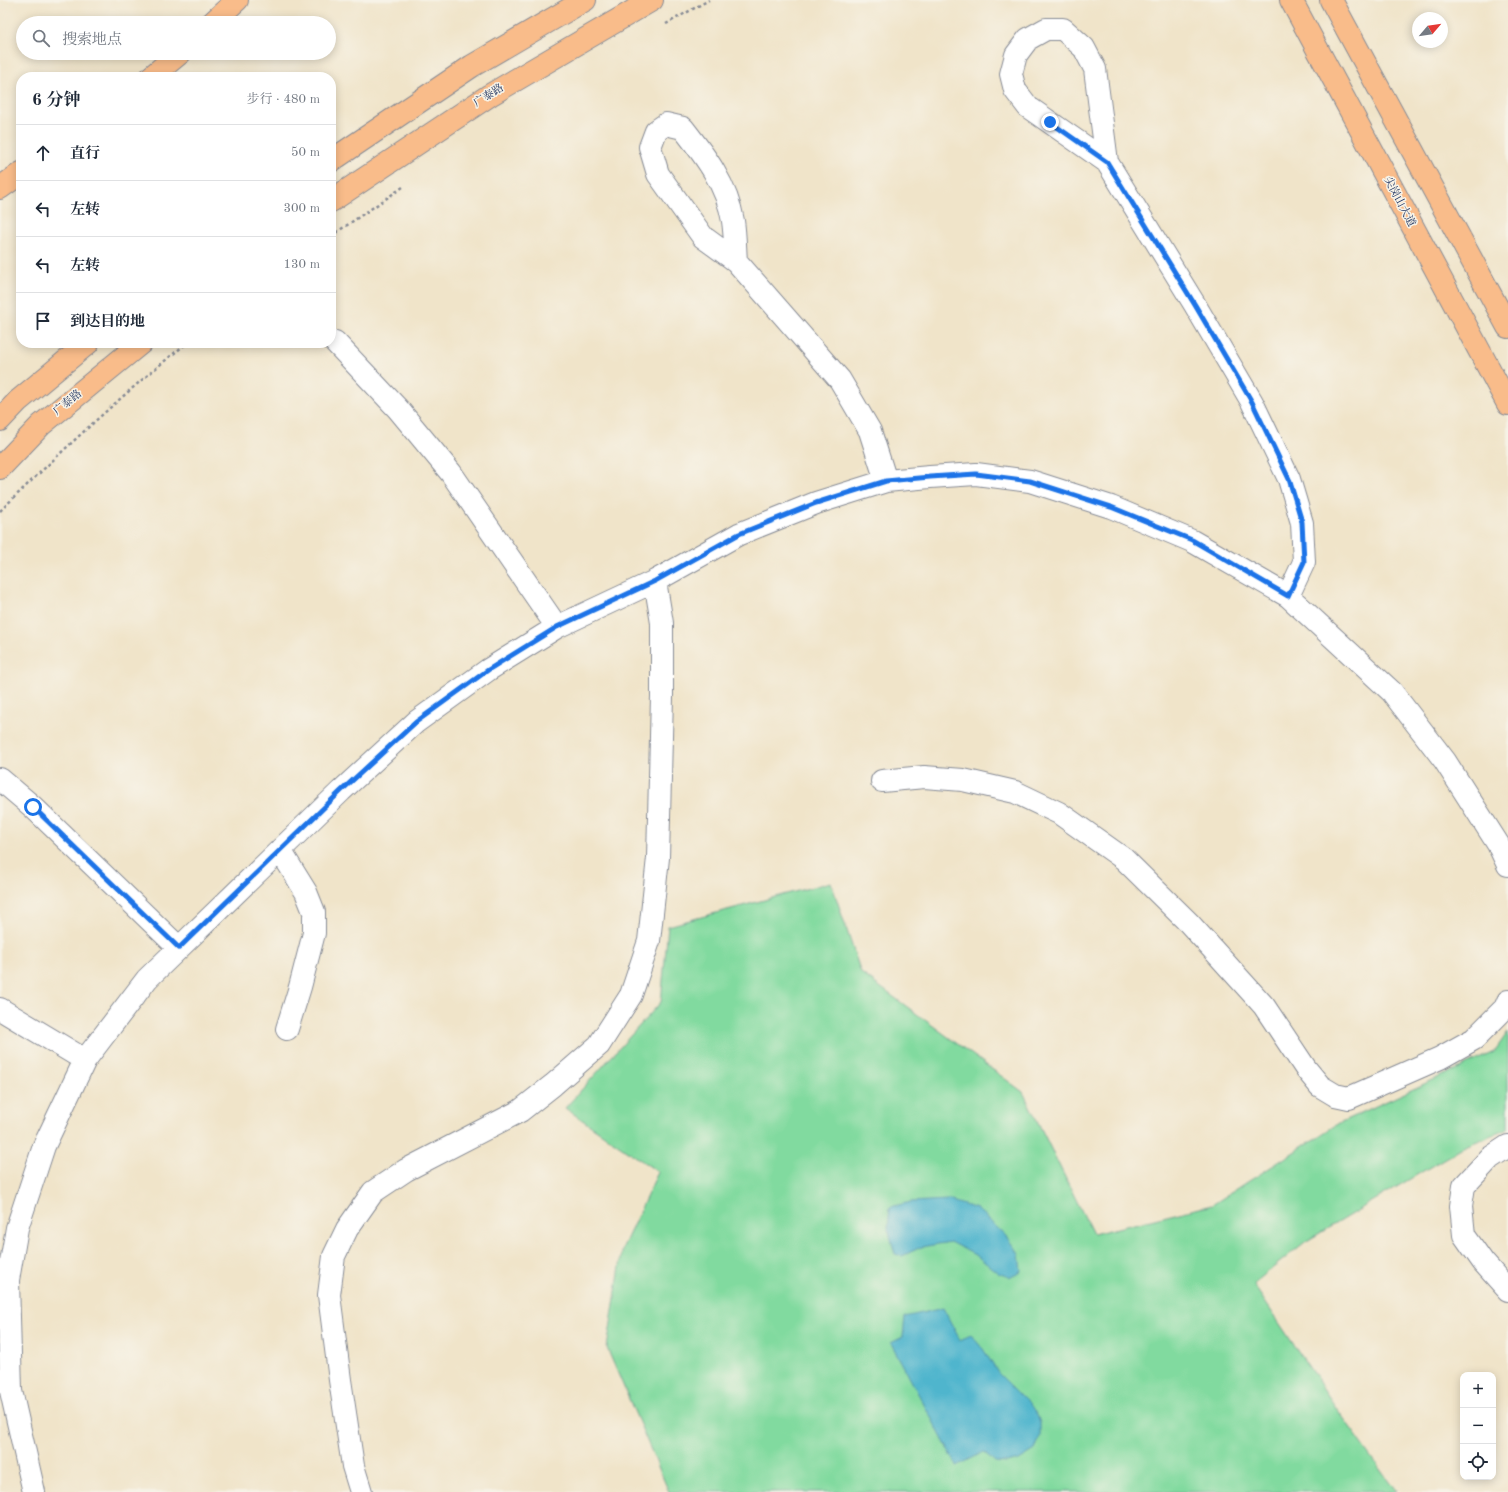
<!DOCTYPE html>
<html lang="zh">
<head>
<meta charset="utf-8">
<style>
  :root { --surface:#fff; --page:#f6f6f7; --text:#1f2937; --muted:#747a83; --line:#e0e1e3 }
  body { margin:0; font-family:"Old Standard TT","Noto Serif SC",serif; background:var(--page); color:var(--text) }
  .controls { position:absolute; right:12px; bottom:12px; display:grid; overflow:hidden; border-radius:8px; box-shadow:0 2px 10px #0003 }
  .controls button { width:36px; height:36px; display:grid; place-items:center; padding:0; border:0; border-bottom:1px solid var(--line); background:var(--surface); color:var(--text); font:20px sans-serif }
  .compass { position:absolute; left:1412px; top:12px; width:36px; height:36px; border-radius:50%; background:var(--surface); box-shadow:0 2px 10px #0003; rotate:61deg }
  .stop { position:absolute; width:12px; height:12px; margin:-9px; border:3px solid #1a73e8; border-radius:50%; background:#fff }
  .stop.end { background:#1a73e8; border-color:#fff; box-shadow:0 1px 4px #0008 }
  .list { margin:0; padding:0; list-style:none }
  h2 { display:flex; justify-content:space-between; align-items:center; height:52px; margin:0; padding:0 16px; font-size:17px }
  h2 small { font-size:13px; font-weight:400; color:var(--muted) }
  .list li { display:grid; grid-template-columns:26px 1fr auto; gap:12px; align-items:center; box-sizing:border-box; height:56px; padding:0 16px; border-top:1px solid var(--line) }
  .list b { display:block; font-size:15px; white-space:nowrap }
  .list em { font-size:13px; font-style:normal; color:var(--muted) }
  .icon { flex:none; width:22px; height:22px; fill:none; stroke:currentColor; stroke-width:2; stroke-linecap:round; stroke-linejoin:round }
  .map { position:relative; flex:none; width:1508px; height:1492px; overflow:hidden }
  .search { position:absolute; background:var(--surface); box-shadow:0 2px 10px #0003; left:16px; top:16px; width:320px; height:44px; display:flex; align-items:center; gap:10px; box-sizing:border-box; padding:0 14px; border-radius:22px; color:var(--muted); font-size:15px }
  .panel { position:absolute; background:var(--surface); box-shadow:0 2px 10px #0003; left:16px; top:72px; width:320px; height:276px; border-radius:16px }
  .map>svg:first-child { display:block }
  .green { fill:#81da9f; stroke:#4e847e }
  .water { fill:#4fb5cd; stroke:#357296 }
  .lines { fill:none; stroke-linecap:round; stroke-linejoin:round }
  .minor-casing { stroke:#868a94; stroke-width:24 }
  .major-casing { stroke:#868a94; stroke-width:24 }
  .highway-casing { stroke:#868a94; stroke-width:24 }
  .path { stroke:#868a94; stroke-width:2.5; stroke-dasharray:3 3; stroke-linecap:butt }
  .minor { stroke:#fff; stroke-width:22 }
  .major { stroke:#f9bc8a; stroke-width:22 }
  .highway { stroke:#f9bc8a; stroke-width:22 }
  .route { stroke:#1a73e8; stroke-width:5 }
  .labels { text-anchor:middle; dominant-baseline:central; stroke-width:3; stroke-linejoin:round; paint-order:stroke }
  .street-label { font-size:11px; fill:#1b2f5e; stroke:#f7f3e8 }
</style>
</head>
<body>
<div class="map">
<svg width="1508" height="1492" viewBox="0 0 1508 1492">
  <rect width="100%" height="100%" fill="#f7f3e8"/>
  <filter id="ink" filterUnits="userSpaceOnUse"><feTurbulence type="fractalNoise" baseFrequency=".025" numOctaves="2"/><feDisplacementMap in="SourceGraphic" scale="8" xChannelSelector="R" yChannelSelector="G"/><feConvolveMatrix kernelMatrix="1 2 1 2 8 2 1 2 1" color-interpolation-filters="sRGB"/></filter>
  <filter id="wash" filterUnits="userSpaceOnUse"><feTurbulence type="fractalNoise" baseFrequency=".012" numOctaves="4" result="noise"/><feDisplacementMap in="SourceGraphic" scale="16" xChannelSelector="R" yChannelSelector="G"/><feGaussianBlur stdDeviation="0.9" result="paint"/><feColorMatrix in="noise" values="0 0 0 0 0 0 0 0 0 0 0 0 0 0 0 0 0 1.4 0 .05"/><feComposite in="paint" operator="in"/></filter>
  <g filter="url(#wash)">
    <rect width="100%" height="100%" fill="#f0e4c9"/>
    <path class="green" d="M831,882L861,973L1023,1092L1093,1234L1212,1205L1339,1123L1494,1052L1508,1032V1129L1465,1146L1305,1242L1253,1284L1337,1409L1397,1492H669L607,1348L623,1247L658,1172L565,1108L661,1002L668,926Z"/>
    <path class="water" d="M948,1200L977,1209L1005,1235L1019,1254L1021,1271L1009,1277L998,1273L977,1256L950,1242L921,1247L902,1256L895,1254L888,1228L890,1207L911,1202Z
      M943,1308L960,1340L971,1335L983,1349L998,1373L1035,1410L1040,1423V1436L1035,1450L1019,1460L1006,1463L995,1462L984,1452L957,1466L891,1343L903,1337L905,1317Z"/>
  </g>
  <g filter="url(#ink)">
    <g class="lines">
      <g class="minor-casing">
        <path id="minor" d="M1107,162L1095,69L1084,48L1063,29H1046L1028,39L1016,55L1011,74L1015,90L1028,107L1107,162L1195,305L1252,402L1289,479L1302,523L1304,562L1288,596
          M736,261C735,248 735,234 733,221C727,185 705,156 683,128L666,124L656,131L650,147L658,174L703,237L736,261L840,380L870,431L886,481
          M335,342L398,409L451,473L557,627
          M0,779L33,807L179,948
          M882,781L924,777L963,780L1015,792L1059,813L1124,859L1189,923L1264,1006L1306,1069L1320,1086L1335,1095L1349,1098L1440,1058L1474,1039L1505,1008L1508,1001
          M280,850L306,892L314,912V933L300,987L287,1029
          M0,1009L85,1060
          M1508,1146L1490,1158L1464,1186L1461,1206L1464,1235L1483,1262L1508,1290
          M34,1492L11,1391L8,1280L17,1228L44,1146L85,1060L147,979L341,791L416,722L488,670L557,627L655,581L739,534L816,503L886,481L930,477L976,474L1030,481L1111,507L1192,541L1288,596L1392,692L1445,761L1498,844L1508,865
          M361,1492L353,1466L340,1380L329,1295L334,1256L347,1229L373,1192L406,1170L520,1111L553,1085L599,1045L631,995L649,941L658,858L662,696V623L655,581"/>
      </g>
      <g class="major-casing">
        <path id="major" d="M1291,0L1508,404
          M1331,0L1508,327
          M331,161L472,66L585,0
          M331,201L490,95L652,0
          M0,420L18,401L88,343
          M0,468L41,425L141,343"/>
      </g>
      <g class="highway-casing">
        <path id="highway" d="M212,23L237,0
          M151,77L180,53
          M0,188L21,173"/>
      </g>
      <path class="path" d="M666,24L709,0
        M331,236L403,187
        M0,511C60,453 121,395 187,343"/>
      <use href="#minor" class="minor"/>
      <use href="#major" class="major"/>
      <use href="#highway" class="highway"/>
    </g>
  </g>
  <g class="lines" filter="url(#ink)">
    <path class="route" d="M33,807L179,948L341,791L416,722L488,670L557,627L655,581L739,534L816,503L886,481L930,477L976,474L1030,481L1111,507L1192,540L1288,596L1304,562L1302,522L1289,479L1252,402L1195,305L1107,162L1050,122"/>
  </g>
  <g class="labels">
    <g class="street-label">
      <text transform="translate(489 96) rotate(-32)">广泰路</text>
      <text transform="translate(1399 202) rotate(62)">尖岗山大道</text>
      <text transform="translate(68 403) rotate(-39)">广泰路</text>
    </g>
  </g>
</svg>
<div class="controls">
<button>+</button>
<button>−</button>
<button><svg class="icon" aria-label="locate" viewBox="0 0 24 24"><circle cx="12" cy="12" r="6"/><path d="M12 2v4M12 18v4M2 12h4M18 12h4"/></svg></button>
</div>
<svg class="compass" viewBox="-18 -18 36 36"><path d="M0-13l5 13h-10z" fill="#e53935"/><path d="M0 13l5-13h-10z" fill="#747a83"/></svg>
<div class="stop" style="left:33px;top:807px"></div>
<div class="stop end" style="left:1050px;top:122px"></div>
<div class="search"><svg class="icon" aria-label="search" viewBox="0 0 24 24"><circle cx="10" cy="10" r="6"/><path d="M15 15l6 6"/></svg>搜索地点</div>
<section class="panel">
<h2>6 分钟<small>步行 · 480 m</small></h2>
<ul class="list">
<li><svg class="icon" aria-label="ahead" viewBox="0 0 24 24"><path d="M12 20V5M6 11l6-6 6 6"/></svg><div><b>直行</b></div><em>50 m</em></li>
<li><svg class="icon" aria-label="left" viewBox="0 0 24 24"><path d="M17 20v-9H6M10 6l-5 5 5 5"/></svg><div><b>左转</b></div><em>300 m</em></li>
<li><svg class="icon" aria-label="left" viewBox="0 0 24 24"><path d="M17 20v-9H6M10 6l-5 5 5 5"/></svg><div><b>左转</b></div><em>130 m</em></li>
<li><svg class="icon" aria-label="arrive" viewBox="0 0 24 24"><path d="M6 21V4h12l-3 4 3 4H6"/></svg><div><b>到达目的地</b></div></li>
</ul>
</section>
</div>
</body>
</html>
